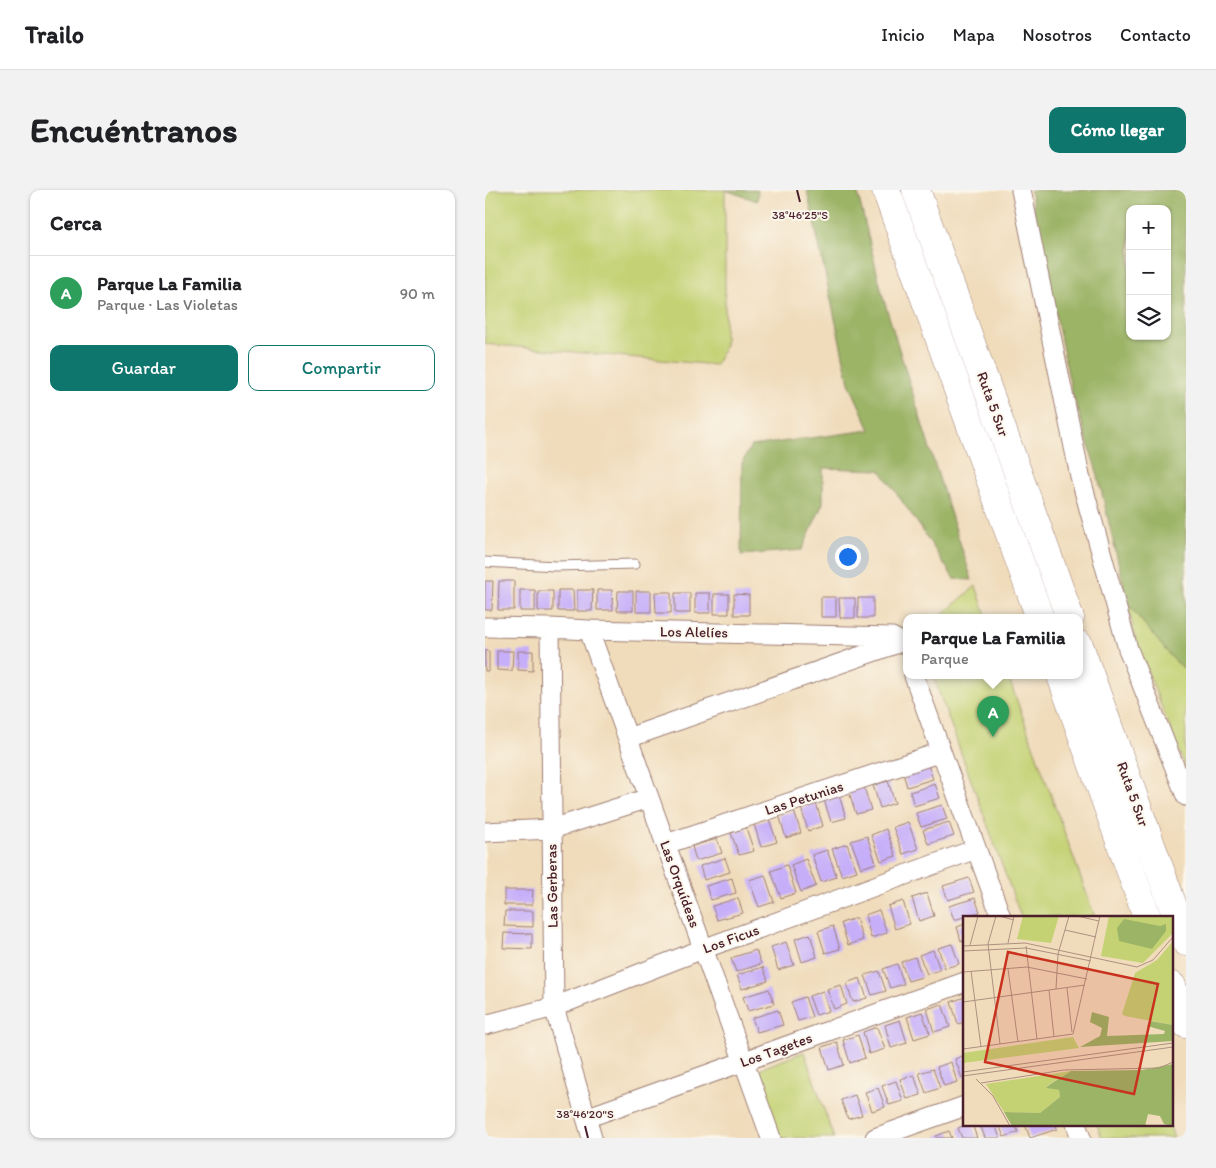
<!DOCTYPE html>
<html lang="es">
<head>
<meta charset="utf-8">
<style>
  :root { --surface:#fff; --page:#f2f2f2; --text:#202124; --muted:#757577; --line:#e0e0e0; --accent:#0f766e }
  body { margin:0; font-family:Itim,sans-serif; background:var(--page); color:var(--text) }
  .controls { position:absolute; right:15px; top:15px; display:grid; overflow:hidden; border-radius:10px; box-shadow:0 1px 4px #0004 }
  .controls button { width:45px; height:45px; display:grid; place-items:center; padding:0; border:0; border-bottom:1px solid var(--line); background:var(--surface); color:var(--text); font:25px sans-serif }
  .you { position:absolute; left:362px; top:366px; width:18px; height:18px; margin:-12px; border:4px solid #fff; border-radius:50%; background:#1a73e8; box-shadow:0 0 0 8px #1a73e833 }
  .badge { display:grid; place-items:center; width:32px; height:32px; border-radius:50%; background:var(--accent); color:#fff; font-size:16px; font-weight:700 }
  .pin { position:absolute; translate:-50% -41px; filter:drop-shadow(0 1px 2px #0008) }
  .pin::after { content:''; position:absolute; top:26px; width:18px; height:15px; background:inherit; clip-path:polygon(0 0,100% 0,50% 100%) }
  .popup { position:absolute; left:418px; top:424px; width:180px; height:65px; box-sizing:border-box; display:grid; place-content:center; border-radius:10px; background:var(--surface); filter:drop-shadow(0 1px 4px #0005); font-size:16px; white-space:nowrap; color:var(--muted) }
  .popup b { font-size:19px; color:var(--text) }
  .popup::after { content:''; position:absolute; left:50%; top:100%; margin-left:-10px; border:10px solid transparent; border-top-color:var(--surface) }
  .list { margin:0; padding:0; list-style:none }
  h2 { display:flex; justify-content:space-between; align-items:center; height:65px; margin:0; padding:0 20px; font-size:21px }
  h2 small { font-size:16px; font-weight:400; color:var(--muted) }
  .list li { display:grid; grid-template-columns:32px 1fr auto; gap:15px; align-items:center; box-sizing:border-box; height:75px; padding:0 20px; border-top:1px solid var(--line) }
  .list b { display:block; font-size:19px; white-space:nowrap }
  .list p { margin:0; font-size:16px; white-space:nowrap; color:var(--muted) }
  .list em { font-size:16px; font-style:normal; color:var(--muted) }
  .actions { display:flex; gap:10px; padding:15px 20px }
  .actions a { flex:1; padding:11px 0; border:1px solid var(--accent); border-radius:10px; text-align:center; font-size:18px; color:var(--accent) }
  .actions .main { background:var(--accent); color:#fff }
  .icon { flex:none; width:28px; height:28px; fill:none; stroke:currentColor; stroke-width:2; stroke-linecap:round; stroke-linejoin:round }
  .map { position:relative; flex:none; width:701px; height:948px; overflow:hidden; border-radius:10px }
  header { display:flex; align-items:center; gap:30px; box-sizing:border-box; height:70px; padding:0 25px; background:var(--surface); border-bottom:1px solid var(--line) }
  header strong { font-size:24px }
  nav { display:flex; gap:28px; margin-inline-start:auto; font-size:18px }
  .intro { display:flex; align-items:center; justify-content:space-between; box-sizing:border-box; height:120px; padding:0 30px }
  h1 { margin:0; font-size:35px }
  .button { padding:12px 22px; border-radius:10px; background:var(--accent); color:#fff; font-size:18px; font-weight:700 }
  main { display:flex; gap:30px; padding:0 30px }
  aside { flex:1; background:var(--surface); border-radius:10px; box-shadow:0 1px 4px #0004 }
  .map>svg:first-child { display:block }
  .green { fill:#c4d274; stroke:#877850 }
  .forest { fill:#9bb466; stroke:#726a48; fill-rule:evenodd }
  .building { fill:#c6aef9 }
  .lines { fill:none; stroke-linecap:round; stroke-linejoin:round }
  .lane-casing { stroke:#9d7e73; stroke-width:11 }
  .street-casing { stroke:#9d7e73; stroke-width:21 }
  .highway-casing { stroke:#9d7e73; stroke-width:29 }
  .lane { stroke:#fff; stroke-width:9 }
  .street { stroke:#fff; stroke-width:19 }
  .highway { stroke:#fff; stroke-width:28 }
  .ticks { fill:none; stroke:#4a1f2b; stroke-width:2 }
  .labels { text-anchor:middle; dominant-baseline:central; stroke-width:4; stroke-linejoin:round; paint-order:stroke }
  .street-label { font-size:15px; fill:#4a1f2b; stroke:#fbf7ec }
  .inset-road { fill:none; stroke:#ae9081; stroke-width:1 }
  .view { fill:#c8321e; fill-opacity:0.15; stroke:#c8321e; stroke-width:2.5 }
  .inset-edge { fill:none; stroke:#4a1f2b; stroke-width:2.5 }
  .ticks-label { font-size:12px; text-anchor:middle; fill:#4a1f2b; stroke:#fbf7ec; stroke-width:4; stroke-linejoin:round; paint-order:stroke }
</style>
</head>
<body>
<header>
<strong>Trailo</strong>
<nav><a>Inicio</a><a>Mapa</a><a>Nosotros</a><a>Contacto</a></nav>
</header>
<div class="intro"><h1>Encuéntranos</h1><a class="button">Cómo llegar</a></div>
<main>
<aside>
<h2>Cerca<small></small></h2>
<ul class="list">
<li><span class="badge" style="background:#2e9e5b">A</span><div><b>Parque La Familia</b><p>Parque · Las Violetas</p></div><em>90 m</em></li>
</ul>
<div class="actions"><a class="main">Guardar</a><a>Compartir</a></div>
</aside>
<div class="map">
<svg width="701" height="948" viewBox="0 0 701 948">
  <rect width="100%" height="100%" fill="#fbf7ec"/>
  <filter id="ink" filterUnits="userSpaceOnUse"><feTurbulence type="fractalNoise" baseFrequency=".02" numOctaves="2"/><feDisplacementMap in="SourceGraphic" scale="10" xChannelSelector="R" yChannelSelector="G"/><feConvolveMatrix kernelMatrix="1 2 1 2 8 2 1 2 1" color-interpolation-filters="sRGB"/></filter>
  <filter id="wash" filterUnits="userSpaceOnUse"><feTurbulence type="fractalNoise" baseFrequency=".0096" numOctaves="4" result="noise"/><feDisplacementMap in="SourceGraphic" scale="20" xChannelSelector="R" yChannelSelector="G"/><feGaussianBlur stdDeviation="1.12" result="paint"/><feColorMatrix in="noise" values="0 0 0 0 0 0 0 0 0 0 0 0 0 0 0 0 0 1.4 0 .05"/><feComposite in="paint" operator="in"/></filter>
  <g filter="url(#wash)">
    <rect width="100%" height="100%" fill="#f0dcbb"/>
    <path class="green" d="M0,0H240V155L231,175L0,154Z
      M491,396L502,428H453Z
      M643,414L687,468L701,480V579L651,452Z
      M448,486H523L610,727H536Z
      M319,862L349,948H293L269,881Z
      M612,934H684L689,948H617Z"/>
    <path class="forest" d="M240,0H273L272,11Z
      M322,0H372L398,107L447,266L487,390L469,389L434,335L395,280L338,278V313L317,360L256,365L257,273L266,256L385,240L364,193Z
      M545,0H701V480L687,468L643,414L612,282L586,199ZM645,19H682V146H645Z"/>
    <g id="blocks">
      <path class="building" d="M0,391H8L7,420H0Z
        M14,391H29V420H13Z
        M35,400H50V421H35Z
        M73,400H88L89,421H73Z
        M92,400H108L107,421H92Z
        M112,400H127L128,420H112Z
        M53,401H68V421H53Z
        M133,401H148V421H132Z
        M151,401H166V422H151Z
        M170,402H186V423H171Z
        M190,403H205V423H190Z
        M210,403H225V423H210Z
        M229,404H244V424H229Z
        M249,404L264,405V425H249Z
        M336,407H351V427H336Z
        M354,408H370V428H355Z
        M373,408H388V428H373Z
        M0,461H4V481H0Z
        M12,461H28L27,481L12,480Z
        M33,461H48V481L33,480Z
        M443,575L448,589L422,597L418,583Z
        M403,591L410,613L395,618L388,595Z
        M450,594L455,608L429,616L425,602Z
        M379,597L386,620L371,624L364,602Z
        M354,605L361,628L346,632L339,610Z
        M331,613L338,636L323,641L316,618Z
        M457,615L462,629L436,637L431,623Z
        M309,621L316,643L301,648L294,625Z
        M284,629L292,652L276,657L269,634Z
        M423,632L433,659L418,664L408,637Z
        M464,632L469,646L443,654L438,640Z
        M261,638L269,661L254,665L246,643Z
        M401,639L411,666L396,671L386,645Z
        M382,646L391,673L376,678L366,651Z
        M232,649L237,663L211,671L207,656Z
        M362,654L372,681L357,686L347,659Z
        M342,660L352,687L336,692L327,665Z
        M240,668L245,682L219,690L215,676Z
        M321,669L331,696L316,702L306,675Z
        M302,675L311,703L296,708L286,681Z
        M280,685L289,712L274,717L264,690Z
        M247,688L251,703L226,710L221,696Z
        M484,688L489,702L463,710L458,696Z
        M19,700H48L47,715H19Z
        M442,703L449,726L434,731L427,708Z
        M253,708L258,723L232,730L227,716Z
        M490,708L495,722L469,730L464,716Z
        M418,711L425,734L410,739L403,716Z
        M394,720L402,743L386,748L380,725Z
        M20,721H48V737L19,736Z
        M371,728L378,750L363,755L356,733Z
        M480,734V750L476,751L472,737Z
        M348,736L355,759L340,763L333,741Z
        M19,743L47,744V759L18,758Z
        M325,744L332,767L317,772L310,749Z
        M301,752L309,775L293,780L286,757Z
        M467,754L474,774L460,778L453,758Z
        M271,760L276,774L251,782L246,768Z
        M448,760L455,780L442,784L434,765Z
        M430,767L437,787L423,791L416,772Z
        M412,774L419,794L405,798L398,779Z
        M278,777L283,791L257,799L252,785Z
        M394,781L401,801L387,805L380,785Z
        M375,788L382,808L368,812L361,793Z
        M356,795L362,814L349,819L342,799Z
        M284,799L289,814L263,821L258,807Z
        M338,801L344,821L331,825L324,806Z
        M320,807L327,827L313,831L306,812Z
        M480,807V832L473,834L466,812Z
        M457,814L465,837L449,842L442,819Z
        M293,820L298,835L272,842L267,828Z
        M437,822L445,844L429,849L422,827Z
        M415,830L422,853L406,858L400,835Z
        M392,837L400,859L384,864L378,842Z
        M373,845L380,868L365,873L358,850Z
        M352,852L359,875L344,880L337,857Z
        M480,865V887L477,888L470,869Z
        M466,872L472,892L459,896L452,877Z
        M448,879L455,898L441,903L434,883Z
        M429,885L436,905L422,909L415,889Z
        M411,891L418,911L404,915L397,896Z
        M393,898L400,917L387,921L380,902Z
        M370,905L377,925L363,929L356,910Z
        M482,934H487L492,948H477L473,938Z
        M495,934H510L515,948H500Z
        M514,934H530L533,942L519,947Z
        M540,934H571L572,939L545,948Z
        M464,941L467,948H452L451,946Z"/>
    </g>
  </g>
  <g filter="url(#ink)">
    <use href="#blocks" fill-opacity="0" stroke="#9d7e73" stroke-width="1"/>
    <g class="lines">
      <g class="lane-casing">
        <path id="lane" d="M0,372L71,376L150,374"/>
      </g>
      <g class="street-casing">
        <path id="street" d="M536,0L595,286L643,459L701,606
          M0,437L65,438L104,440L407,447L416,452
          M65,438L69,817L107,948
          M104,440L286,948
          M429,486L516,727
          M143,548L416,452
          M0,642L67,639L164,608
          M181,654L456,562
          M0,835L69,817L218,759L491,659
          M101,928L480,792
          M591,934L596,948
          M390,948L480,916"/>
      </g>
      <g class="highway-casing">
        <path id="highway" d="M401,0L555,428
          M431,0L585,428
          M594,455L701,752
          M576,486L662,727
          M687,796L701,834"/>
      </g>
      <use href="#lane" class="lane"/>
      <use href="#street" class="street"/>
      <use href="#highway" class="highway"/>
    </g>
  </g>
  <path class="ticks" d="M312,0L315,12M100,936L103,948"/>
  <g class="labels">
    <g class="street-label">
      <text transform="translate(508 214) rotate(70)">Ruta 5 Sur</text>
      <text transform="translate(209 442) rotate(1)">Los Alelíes</text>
      <text transform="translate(648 604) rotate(70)">Ruta 5 Sur</text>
      <text transform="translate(319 608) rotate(-18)">Las Petunias</text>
      <text transform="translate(195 694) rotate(70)">Las Orquídeas</text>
      <text transform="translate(67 696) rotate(-91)">Las Gerberas</text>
      <text transform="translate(246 749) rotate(-20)">Los Ficus</text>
      <text transform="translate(291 860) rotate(-20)">Los Tagetes</text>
    </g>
  </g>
  <g transform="translate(478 726)">
    <rect width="210" height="210" fill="#f0dcbb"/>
    <path d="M60,0H96L88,27L54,23ZM146,0H210V17L180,47L138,40ZM210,25V109L162,100L159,98L172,57L194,44ZM110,121L116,132L0,147V137ZM108,155L85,169L84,172L96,174L97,181L77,197L41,196L23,168Z" fill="#c4d274"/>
    <path d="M161,3L197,10L203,8V15L189,33L156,25L154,12ZM129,96L146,101L144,120L201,118L202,115L184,110L187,105L210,109V125L117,131L137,120L139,112L127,106ZM210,148V210L201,208L197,200L185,198L182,210H49L41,196L77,197L97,181L96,174L83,172L86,169L108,155L179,154Z" fill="#9bb466"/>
    <path class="inset-road" d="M33,0L25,28L37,128M36,0L51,4M114,0L136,5M102,14L133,21M45,27L51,0M7,29L15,0M0,30L62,27L174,51L190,44L210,21M63,30L74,123M0,35L63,32L128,45M45,53L55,126M8,55L18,131M0,56L64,51L124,63M104,72L109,116M93,73L95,38L106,0M86,74L91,121M0,86L122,69M110,118L137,0M0,133L110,118M0,156L210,127M0,160L210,131M13,163L30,180L47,210M18,167L101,154L196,152L210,146"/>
    <path class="view" d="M45,36L195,68L171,178L22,146Z"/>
    <rect width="210" height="210" class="inset-edge"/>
  </g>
  <g class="ticks-label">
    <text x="315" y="29">38°46'25"S</text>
    <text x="100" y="928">38°46'20"S</text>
  </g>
</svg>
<div class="controls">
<button>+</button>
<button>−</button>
<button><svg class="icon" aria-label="layers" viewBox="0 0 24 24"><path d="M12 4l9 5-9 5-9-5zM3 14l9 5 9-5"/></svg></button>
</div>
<div class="you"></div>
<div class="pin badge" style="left:508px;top:547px;background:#2e9e5b">A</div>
<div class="popup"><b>Parque La Familia</b>Parque</div>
</div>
</main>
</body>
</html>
